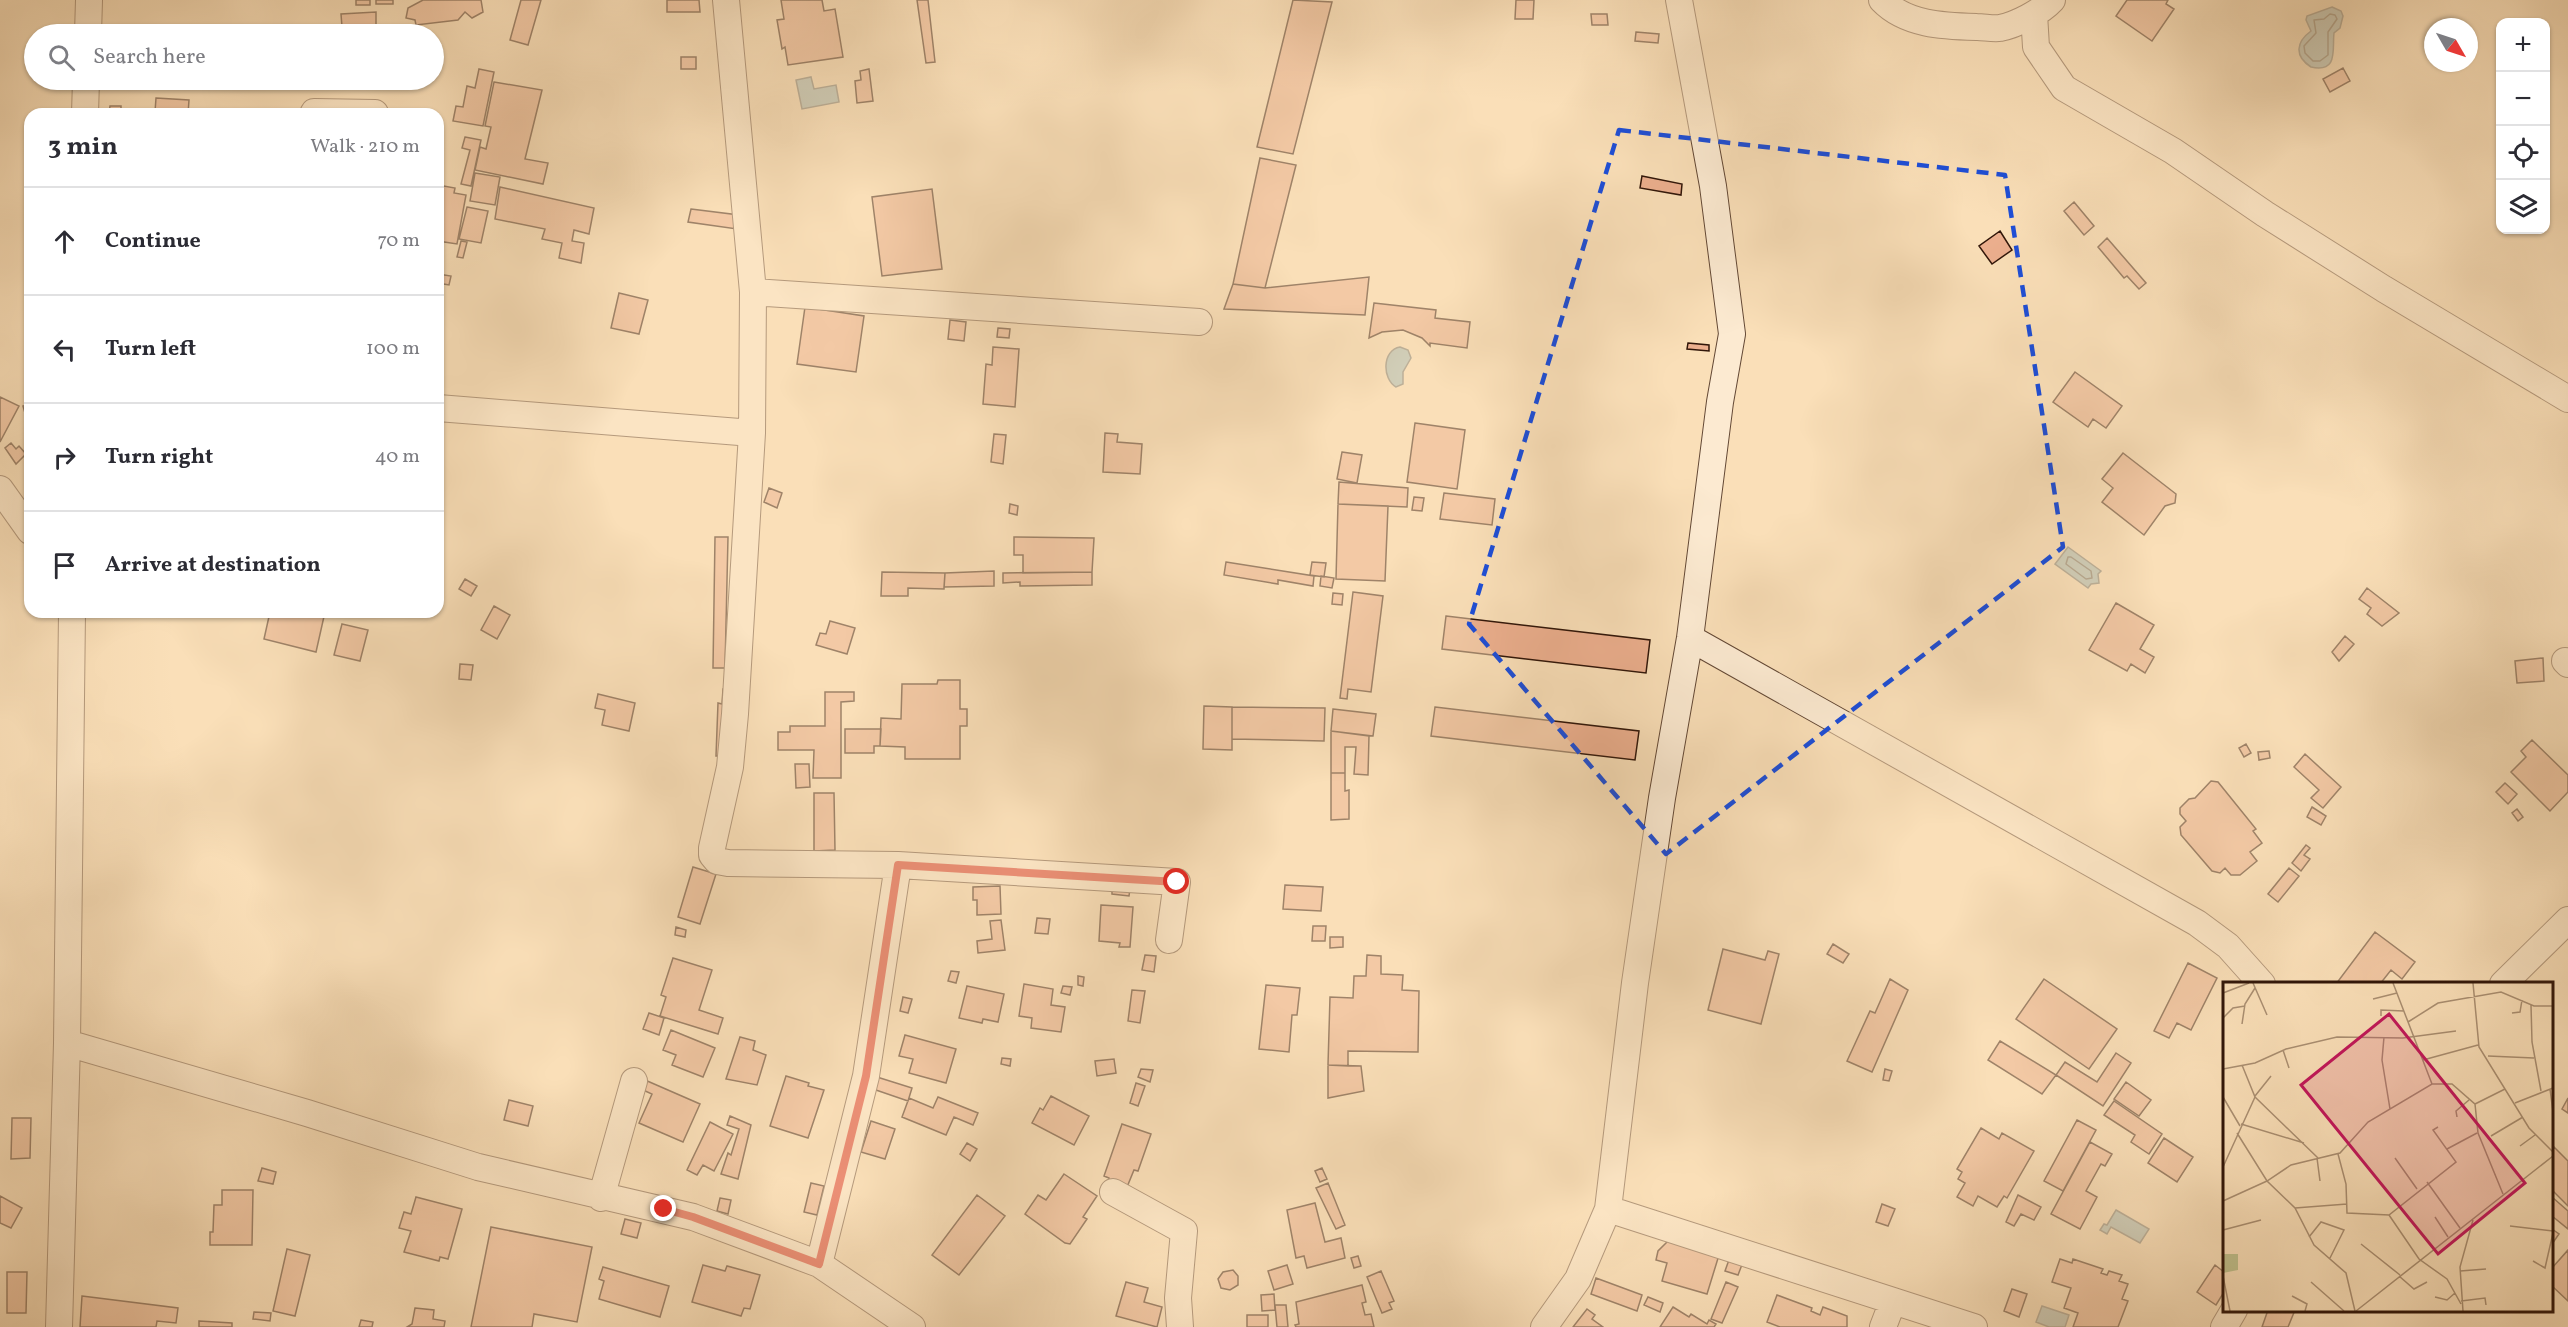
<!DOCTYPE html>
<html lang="en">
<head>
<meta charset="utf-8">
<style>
  :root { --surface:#fff; --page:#f7f7f7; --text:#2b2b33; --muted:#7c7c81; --line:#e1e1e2 }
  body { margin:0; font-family:Vollkorn,serif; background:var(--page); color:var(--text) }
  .controls { position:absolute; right:18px; top:18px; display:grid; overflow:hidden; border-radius:12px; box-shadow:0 2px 4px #0004 }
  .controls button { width:54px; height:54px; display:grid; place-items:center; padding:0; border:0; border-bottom:2px solid var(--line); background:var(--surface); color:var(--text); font:30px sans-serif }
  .compass { position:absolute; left:2424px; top:18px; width:54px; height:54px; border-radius:50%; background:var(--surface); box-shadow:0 2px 4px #0004; rotate:129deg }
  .stop { position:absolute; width:18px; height:18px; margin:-14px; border:4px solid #d93025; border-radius:50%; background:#fff }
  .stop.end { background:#d93025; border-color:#fff; box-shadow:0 2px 6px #0008 }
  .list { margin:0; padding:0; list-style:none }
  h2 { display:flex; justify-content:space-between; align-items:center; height:78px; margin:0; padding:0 24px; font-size:26px }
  h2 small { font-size:20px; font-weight:400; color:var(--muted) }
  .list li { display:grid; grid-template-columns:39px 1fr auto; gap:18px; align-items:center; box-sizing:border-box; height:108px; padding:0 24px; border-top:2px solid var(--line) }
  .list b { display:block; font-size:22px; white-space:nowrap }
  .list em { font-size:20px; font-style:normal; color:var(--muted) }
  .icon { flex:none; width:33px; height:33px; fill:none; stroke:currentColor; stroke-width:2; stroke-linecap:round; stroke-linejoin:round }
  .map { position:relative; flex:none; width:2568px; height:1327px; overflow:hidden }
  .search { position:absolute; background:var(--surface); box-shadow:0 2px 4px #0004; left:24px; top:24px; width:420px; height:66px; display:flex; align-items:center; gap:15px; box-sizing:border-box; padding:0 21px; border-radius:33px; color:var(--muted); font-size:22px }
  .panel { position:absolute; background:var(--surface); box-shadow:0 2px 4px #0004; left:24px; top:108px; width:420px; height:510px; border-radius:18px }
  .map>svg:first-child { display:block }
  .water { fill:#a1bab8; stroke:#747872; stroke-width:1.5 }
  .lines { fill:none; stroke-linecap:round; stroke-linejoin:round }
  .shore { stroke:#696860; stroke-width:1.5 }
  .building { fill:#ecaf8e; stroke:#311609; stroke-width:1.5 }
  .minor-casing { stroke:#634835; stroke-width:28 }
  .minor { stroke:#fcead1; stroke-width:26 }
  .route { stroke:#d93025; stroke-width:8 }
  .marked { fill:none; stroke:#1d4ed8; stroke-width:4.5; stroke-dasharray:12 8; stroke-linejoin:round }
  .inset-road { fill:none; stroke:#aa8f72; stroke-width:1.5 }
  .view { fill:#c2185b; fill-opacity:0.15; stroke:#c2185b; stroke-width:3 }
  .inset-edge { fill:none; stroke:#311609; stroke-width:3 }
</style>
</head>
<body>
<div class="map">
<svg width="2568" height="1327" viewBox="0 0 2568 1327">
  <rect width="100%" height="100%" fill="#fadfb8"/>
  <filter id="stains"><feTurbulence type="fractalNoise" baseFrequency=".00333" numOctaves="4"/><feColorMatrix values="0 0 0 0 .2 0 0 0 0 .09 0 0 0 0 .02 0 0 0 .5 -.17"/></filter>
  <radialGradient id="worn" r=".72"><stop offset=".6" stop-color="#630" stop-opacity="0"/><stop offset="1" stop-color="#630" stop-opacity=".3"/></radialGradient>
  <path class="water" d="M2332,7L2341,11L2343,16L2340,28L2334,33C2332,49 2339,73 2311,67C2294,56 2296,42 2311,31L2306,20L2307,16Z
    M811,77L814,89L836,85L839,102L802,109L796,80Z
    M1400,347L1408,350L1411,358L1403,372V384L1396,387C1382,379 1382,350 1400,347Z
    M2068,547L2101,571L2098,574L2099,583L2091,584L2088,588L2055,564Z
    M2116,1210L2149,1229L2140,1243L2111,1227L2107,1234L2100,1230L2104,1224L2107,1225Z
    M2042,1306L2069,1315L2065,1327H2049L2036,1322Z"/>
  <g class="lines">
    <path class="shore" d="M2330,14L2335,15L2337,19L2328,32V55L2320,61H2313L2305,53L2304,46L2316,33L2314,20L2324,19Z
      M2068,557H2071L2091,571L2092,578L2086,579L2066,564Z"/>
  </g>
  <path class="building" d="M356,0H370V5H356Z
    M376,0H393V4H376Z
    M423,0H481L483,12L472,18L465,12L458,20L416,25L415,20L406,18L408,8Z
    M521,0H541L528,45L510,40Z
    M667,0H699L700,12H667Z
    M781,0H822L824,11L835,9L843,57L788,65L785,47L782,49L777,20L784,19Z
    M917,0H928L935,62L926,63Z
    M1293,0L1332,2L1293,154L1257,147Z
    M1516,0H1534L1533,19H1515Z
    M2127,0H2168L2166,4L2174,9L2152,41L2116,16Z
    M376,12V25L342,27L341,14Z
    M1591,14H1607L1608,25H1592Z
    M1636,32L1659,34L1658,43L1635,41Z
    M332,33H365V34H332Z
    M681,57H696V69H681Z
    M2343,68L2350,81L2330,92L2323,79Z
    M479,69L494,72L483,126L453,121L456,106L463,107L467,86L475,88Z
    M869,69L873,101L857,103L855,81L861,80L860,71Z
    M333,80H366V87L333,88Z
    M494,82L542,90L525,159L548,163L543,184L475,170L480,147L486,149L491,127L485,126Z
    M156,98L189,100L188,114L155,112Z
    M110,106H121V114H109Z
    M465,137L481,140L471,186L461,184L470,150L462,148Z
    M1260,158L1296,165L1265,288L1233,284Z
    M475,173L500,177L495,205L470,201Z
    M1642,176L1682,184L1681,195L1640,188Z
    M438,185L455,188L454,193L466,195L457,244L438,241Z
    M500,187L594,208L589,234L574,230L572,241L584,243L581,263L559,258L562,243L542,239L545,229L495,219Z
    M932,189L942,269L882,276L872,197Z
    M2074,202L2094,226L2084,235L2064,211Z
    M467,207L488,211L481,243L459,239Z
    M691,209L739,215L737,229L688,222Z
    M2000,231L2012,250L1992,264L1979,246Z
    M2107,238L2146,283L2139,289L2127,276L2124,278L2098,247Z
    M461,241L467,242L463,258L457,257Z
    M438,274L451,276L449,285L438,283Z
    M1369,277L1365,315L1224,309L1233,284L1265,288Z
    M619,293L648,300L639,334L611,328Z
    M1374,303L1436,310L1435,318L1470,322L1467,348L1430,343V346L1422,338L1403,330L1382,332L1369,338Z
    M805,307L864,316L856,372L797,364Z
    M950,320L966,322L964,341L948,339Z
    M998,328L1010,329L1009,338L997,337Z
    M1688,343L1709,345V351L1687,349Z
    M993,347L1019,349L1015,407L983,404L986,364L992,365Z
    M2075,372L2122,406L2106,428L2093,419L2088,427L2053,402Z
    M28,382H30V411L25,413L23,406L28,405Z
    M0,397L19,406L0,442Z
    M1415,423L1465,430L1457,489L1407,482Z
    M1105,433L1118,434L1117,442L1142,444L1140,474L1103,472Z
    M994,434L1006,435L1003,464L991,462Z
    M11,443L16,449L19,446L26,454L16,464L5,448Z
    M1342,452L1362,455L1357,483L1337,479Z
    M2123,453L2176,494L2175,503L2165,506L2144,535L2102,502L2113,488L2102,479Z
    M1339,482L1408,488L1407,507L1338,504Z
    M769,488L782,493L777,508L764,502Z
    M1444,493L1495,499L1492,525L1440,519Z
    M1414,497L1424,498L1422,511L1412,510Z
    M1010,504L1018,506L1017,515L1009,513Z
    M1338,504L1388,506L1385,581L1336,579Z
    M715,537H728L725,668H713Z
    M1014,537L1094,538L1092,572L1023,573V555H1014Z
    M1226,562L1314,576L1313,586L1278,580V584L1224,575Z
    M1312,562L1326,563L1324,577L1310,575Z
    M994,571V586L944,587L945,573Z
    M882,572L945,573L944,589L908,588V596H881Z
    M1092,572V585L1020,586V582L1003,583V573Z
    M1321,576L1334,578L1332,588L1320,586Z
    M465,579L477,586L471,596L459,589Z
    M2367,588L2399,613L2382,626L2367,614L2371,608L2359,599Z
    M1353,592L1383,596L1371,692L1348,689L1347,699L1340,698Z
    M1333,593L1343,594L1342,605L1332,604Z
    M2116,603L2154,625L2140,649L2154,657L2145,673L2131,664L2127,671L2089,650Z
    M494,606L510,615L497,639L481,630Z
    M270,612H325L316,652L264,639Z
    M1446,616L1650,640L1646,673L1442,649Z
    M830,621L855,628L847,654L816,645L820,633L826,634Z
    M342,624L368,630L360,661L334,655Z
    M2345,636L2354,644L2339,661L2332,652Z
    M2543,658L2544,681L2517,683L2515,661Z
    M460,664L473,665L471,680L459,679Z
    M938,680H960V709H967V726H960V759H905V747L880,746L881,718L901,719L902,684H937Z
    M723,689H730L728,756H716L718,703L722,704Z
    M825,692H854V701L841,702V778H813L814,750H778V732H790V726H825Z
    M598,694L635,703L629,731L602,725L605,710L595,708Z
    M1204,706L1232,707V750L1203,749Z
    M1232,707L1325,708L1324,741L1232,739Z
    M1435,707L1639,731L1635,760L1431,736Z
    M1333,709L1376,714L1373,736L1331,731Z
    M845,729H881L880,746H874V753H845Z
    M1331,731L1369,736L1368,775L1354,774L1356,747H1345V773H1331Z
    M2532,740L2568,775V792L2550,811L2511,772L2526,757L2521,751Z
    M2246,744L2251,753L2244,757L2239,748Z
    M2269,751L2270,758L2259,760L2258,752Z
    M2305,754L2341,787L2323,808L2311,798L2319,790L2294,767Z
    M795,764H809L810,787L796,788Z
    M1331,773H1345V791L1349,790V819L1331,820Z
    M2211,781L2218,782L2256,829L2253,831L2262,843L2250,852L2257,861L2240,875H2231L2225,868L2220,873L2212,871L2181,835L2180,827L2186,821L2180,814V808L2189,799L2195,798Z
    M2505,783L2517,794L2508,804L2496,792Z
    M814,793H834L835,850L814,851Z
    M2312,807L2326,816L2321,825L2307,817Z
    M2517,809L2523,817L2518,821L2512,813Z
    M2306,845L2310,848L2304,855L2310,859L2301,871L2292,863Z
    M693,867L716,874L700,924L678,917Z
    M2289,868L2299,876L2278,902L2268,894Z
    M1285,885L1323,887L1321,911L1283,909Z
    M1000,886L1001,914L977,915V900H973V887Z
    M1112,887L1130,889L1129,896L1112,894Z
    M1101,905L1133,907L1130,947H1119L1120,943L1099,941Z
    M1037,918L1050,919L1048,934L1035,933Z
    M1001,920L1005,950L978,953L977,941L992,939L990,921Z
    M1313,926H1326L1325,941H1312Z
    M676,927L686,930L685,937L675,935Z
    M2375,932L2415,962L2402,979L2391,970L2380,984H2336Z
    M1330,937H1343V947L1330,948Z
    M1833,944L1849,954L1843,963L1827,954Z
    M1723,949L1765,960L1768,951L1779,954L1761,1024L1708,1010Z
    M1145,955L1156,956L1154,972L1142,970Z
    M1367,955L1381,956V974L1403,975L1402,990L1419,991L1418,1052L1348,1051V1066L1328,1065L1330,997L1353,998L1354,976H1366Z
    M673,958L712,970L699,1010L723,1018L718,1034L660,1016L666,997L661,995Z
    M2188,963L2217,978L2191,1030L2177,1023L2169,1038L2154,1031Z
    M951,971L959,972L956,983L948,981Z
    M1078,976L1084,977L1083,986L1078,985Z
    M1890,979L1908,990L1872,1072L1847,1061L1870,1011L1875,1013Z
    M2044,979L2117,1029L2089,1069L2016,1019Z
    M1024,984L1053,989L1051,1005L1065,1007L1061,1032L1031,1028L1032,1018L1019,1016Z
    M1266,985L1300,988L1297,1015H1292L1289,1052L1259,1049Z
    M967,986L1004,994L998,1022L983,1019L982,1023L959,1018Z
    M1063,986L1072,987L1070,995L1061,993Z
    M1132,990L1145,991L1140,1023L1128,1021Z
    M903,997L912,999L908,1013L900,1011Z
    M649,1013L664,1018L659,1035L643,1029Z
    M671,1030L715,1048L703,1077L672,1065L676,1055L663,1050Z
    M905,1035L956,1049L946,1083L909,1073L913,1059L899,1056Z
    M740,1037L755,1041L753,1050L766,1055L757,1085L726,1079Z
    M2000,1041L2056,1075L2042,1094L1988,1060Z
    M2116,1053L2131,1063L2103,1106L2056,1075L2065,1062L2097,1082Z
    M1002,1058L1011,1059L1010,1066L1001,1064Z
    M1114,1059L1116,1073L1097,1076L1095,1061Z
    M1328,1065L1361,1066L1364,1091L1328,1098Z
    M1141,1069L1153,1070L1150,1082L1138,1077Z
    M1885,1069L1892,1071L1889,1081L1883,1080Z
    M786,1076L809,1083L808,1086L824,1090L808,1138L770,1126Z
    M877,1077L912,1088L908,1101L873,1089Z
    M645,1080L700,1104L683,1142L639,1123L652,1094L641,1089Z
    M2126,1082L2151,1100L2139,1116L2114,1099Z
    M1136,1083L1145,1086L1138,1106L1130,1103Z
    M1051,1096L1089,1116L1074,1145L1032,1123L1040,1108L1043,1110Z
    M938,1097L978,1113L973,1125L954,1117L946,1135L902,1117L909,1098L933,1108Z
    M2568,1098V1113L2562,1109Z
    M509,1100L533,1106L528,1126L504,1120Z
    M2114,1101L2162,1134L2149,1154L2131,1142L2135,1135L2104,1115Z
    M730,1116L751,1125L738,1179L721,1174L728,1153L731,1155L739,1129L727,1125Z
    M12,1118H31L30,1158L11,1159Z
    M2077,1120L2096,1130L2063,1191L2044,1181Z
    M871,1121L895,1129L885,1159L861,1152Z
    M710,1122L733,1134L714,1171L703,1165L697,1175L687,1170Z
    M1122,1124L1151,1134L1138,1171L1134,1170L1127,1187L1109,1181V1178L1104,1176Z
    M1981,1128L1999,1139L2002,1133L2034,1151L2007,1198L2004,1196L1997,1207L1978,1196L1973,1206L1957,1197L1965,1183L1958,1179L1962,1172L1957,1169Z
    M2164,1138L2193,1157L2177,1182L2148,1163Z
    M2090,1142L2112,1154L2105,1166L2101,1164L2086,1191L2097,1197L2080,1229L2051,1214Z
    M967,1143L977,1149L970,1161L960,1154Z
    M2554,1147L2568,1161V1206L2552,1190V1150Z
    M262,1168L276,1172L273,1184L258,1181Z
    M1322,1168L1327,1179L1320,1182L1315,1171Z
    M1064,1174L1097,1196L1083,1217L1087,1219L1070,1244L1065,1243L1025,1214L1038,1195L1046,1200Z
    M811,1183L824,1186L817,1215L804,1212Z
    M1328,1183L1345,1225L1336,1229L1316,1188Z
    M222,1190H253L252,1245H210V1232H213L214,1205H222Z
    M977,1195L1005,1216L959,1275L932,1255Z
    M2018,1195L2041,1207L2034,1220L2021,1214L2014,1226L2006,1222Z
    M0,1196L22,1208L11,1228L0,1223Z
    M416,1197L462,1209L448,1259L440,1257L439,1261L404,1252L411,1231L399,1228L404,1212L411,1214Z
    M2552,1197L2568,1211V1229L2552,1216Z
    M720,1198L731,1200L728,1214L717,1211Z
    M1315,1203L1325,1242L1341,1238L1345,1258L1307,1268L1304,1256L1296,1258L1287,1210Z
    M1882,1204L1895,1209L1888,1226L1876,1222Z
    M625,1219L641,1223L637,1238L621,1234Z
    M491,1227L592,1247L577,1322L534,1314L532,1327H471Z
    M2552,1229L2559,1234L2552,1244Z
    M1668,1241L1719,1255L1707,1294L1662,1281L1667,1263L1656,1260L1658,1251Z
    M287,1249L310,1255L295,1316L273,1311Z
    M2568,1250V1301L2552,1286V1268Z
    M1358,1256L1361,1266L1354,1268L1351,1258Z
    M1730,1257L1743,1262L1738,1275L1725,1271Z
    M2060,1259L2072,1263L2073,1259L2103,1269L2101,1273L2107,1275L2109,1271L2122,1275L2119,1281L2128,1284L2122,1299L2128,1301L2118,1327H2073L2078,1313L2064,1308L2071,1288L2052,1282Z
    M703,1265L725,1271L727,1266L760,1275L750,1309L744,1308L741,1316L692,1302Z
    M1287,1265L1293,1284L1274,1290L1268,1271Z
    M2215,1265L2224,1272V1292L2216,1305L2197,1292Z
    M603,1267L669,1286L660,1317L599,1299L604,1281L599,1279Z
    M1233,1270L1238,1276V1285L1230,1290L1221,1288L1218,1279L1223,1272Z
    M1381,1271L1394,1301L1389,1303L1392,1309L1382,1313L1367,1277Z
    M7,1272H27L26,1313H7Z
    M1596,1278L1642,1295L1637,1311L1591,1294Z
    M1126,1282L1148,1288L1144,1302L1162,1307L1157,1327L1116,1316Z
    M1726,1282L1738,1287L1722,1323L1711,1319Z
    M1362,1285L1366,1302L1362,1303L1365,1315L1371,1314L1374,1327H1296L1295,1325L1299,1324L1296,1302Z
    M2012,1289L2027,1294L2019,1317L2004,1311Z
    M1274,1294L1275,1310L1262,1311L1261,1295Z
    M1777,1295L1812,1308L1811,1311L1820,1315L1823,1307L1847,1316V1327H1780L1767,1322Z
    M82,1296L178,1308L176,1323L157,1321L156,1327H80Z
    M1648,1297L1663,1303L1660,1312L1644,1305Z
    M1275,1305H1286L1288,1327H1277Z
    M1673,1307L1689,1317L1691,1314L1707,1324L1709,1320L1716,1324L1714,1327H1660Z
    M415,1308L434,1310L433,1319L445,1321L444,1327H407L412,1324Z
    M1587,1309L1595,1315L1592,1319L1603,1327H1573Z
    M2268,1310H2295L2288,1327H2262Z
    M254,1312L271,1313L270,1321L253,1319Z
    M1247,1315H1268V1327H1247Z
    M361,1320L373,1322L372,1327H359Z
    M199,1321L232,1323V1327H199Z"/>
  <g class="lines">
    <g class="minor-casing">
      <path id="minor" d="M726,0L753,292L752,433L735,714L730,767L712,848V855L717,861L728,863L898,865L1177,882L1169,940
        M1882,0C1906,25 1944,26 1977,27C1984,27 1993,29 2000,28C2016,25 2041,12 2052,0
        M2034,14L2036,47L2064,88L2173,151L2265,214L2384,289L2568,399
        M88,34L89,0
        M85,114L86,80
        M313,114L314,112L375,113
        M753,292L1199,322
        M438,408L752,433
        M0,489L30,531
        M1690,638L2197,923L2228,946L2262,984
        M2565,661L2568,664
        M2503,984L2568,920
        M67,1043L307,1113L478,1167L693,1217L819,1264L912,1327
        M1113,1192L1184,1231L1178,1298L1180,1327
        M601,1198L634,1081
        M1608,1209L1974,1327
        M819,1264L866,1076L898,865
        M59,1327L67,1043L72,612
        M1544,1327L1578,1279L1608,1209L1635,983L1662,798L1690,638L1720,402L1732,334L1713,186L1679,0
        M1883,1327L1893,1301
        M2224,1327L2234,1310"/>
    </g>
    <use href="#minor" class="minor"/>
  </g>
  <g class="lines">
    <path class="route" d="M664,1209L693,1217L819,1264L866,1076L898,865L1177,882"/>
  </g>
  <path d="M0 0H2568V1327H0ZM1619,130L2005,175L2063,547L1666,854L1469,624Z" fill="#fadfb8" fill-opacity=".55" fill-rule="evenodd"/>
  <path class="marked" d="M1619,130L2005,175L2063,547L1666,854L1469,624Z"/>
  <g transform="translate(2223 982)">
    <rect width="330" height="330" fill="#fadfb8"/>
    <path d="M0,272H15V288L0,291Z" fill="#c0c18d"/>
    <path class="inset-road" d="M30,1L44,33M170,1L209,102M250,1L256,65L306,146L330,170M0,11L26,1M150,17L174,11M308,23L309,60L318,109M289,31L297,30L299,18M158,34V28L181,29M0,36L10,26L22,24M185,40L215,21L278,10L311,24H330M19,42L22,22L32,6M161,55L159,78L167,127M60,68L66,86M265,74L311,76M200,78L255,63M0,87L32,81L63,67L114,55L180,56L233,49M327,107L330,130M32,114L48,94M0,115L17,144M32,115L95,176M292,121L330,106M252,122L255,151L280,212M234,135L233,129L246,118M18,142L81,161M14,151L44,199L72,226L91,263L123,291L132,329M268,154L300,135M297,164L312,153M224,167L254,151M115,172L123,202L124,231L166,233L233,180L210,148L215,145M94,176L97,199M172,176L194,207M0,185L32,115L19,83M204,200L237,246M0,219L44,199L68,183L117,171L145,140L209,102H229L252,122L282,107M72,226L124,222M166,233L196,277L224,297L238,322M212,235L225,255M287,244L330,249M0,248L38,238M86,255L98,240L121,248L107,276M138,262L177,293M310,279L322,286L330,251M237,289L263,287M0,294L7,329M176,294L191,307L204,300M88,300L121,329M69,314L84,322L82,329M212,315L224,318L232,311M238,319L262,316L263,323M133,329L330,174M240,329L237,285L250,238"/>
    <path class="view" d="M166,32L302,201L215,272L78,103Z"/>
    <rect width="330" height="330" class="inset-edge"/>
  </g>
  <rect width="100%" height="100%" filter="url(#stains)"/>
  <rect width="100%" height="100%" fill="url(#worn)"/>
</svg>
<div class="controls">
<button>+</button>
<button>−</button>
<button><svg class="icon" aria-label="locate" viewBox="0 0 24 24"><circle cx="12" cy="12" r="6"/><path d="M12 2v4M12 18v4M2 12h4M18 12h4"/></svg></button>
<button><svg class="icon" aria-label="layers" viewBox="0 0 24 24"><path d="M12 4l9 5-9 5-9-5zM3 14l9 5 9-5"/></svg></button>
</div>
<svg class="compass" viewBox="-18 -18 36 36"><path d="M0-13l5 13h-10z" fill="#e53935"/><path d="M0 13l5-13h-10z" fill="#7c7c81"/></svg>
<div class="stop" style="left:1177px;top:882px"></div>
<div class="stop end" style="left:664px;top:1209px"></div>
<div class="search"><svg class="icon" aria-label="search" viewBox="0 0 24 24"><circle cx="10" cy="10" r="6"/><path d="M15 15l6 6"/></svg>Search here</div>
<section class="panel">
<h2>3 min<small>Walk · 210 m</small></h2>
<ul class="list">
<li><svg class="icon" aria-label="ahead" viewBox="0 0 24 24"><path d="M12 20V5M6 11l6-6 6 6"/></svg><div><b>Continue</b></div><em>70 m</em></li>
<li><svg class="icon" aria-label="left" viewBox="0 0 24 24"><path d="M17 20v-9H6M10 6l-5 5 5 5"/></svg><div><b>Turn left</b></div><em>100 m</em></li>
<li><svg class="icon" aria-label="right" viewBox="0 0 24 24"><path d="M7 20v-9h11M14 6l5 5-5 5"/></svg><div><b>Turn right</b></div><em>40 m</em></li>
<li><svg class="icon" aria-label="arrive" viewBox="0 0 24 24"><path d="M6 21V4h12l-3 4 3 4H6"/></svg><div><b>Arrive at destination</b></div></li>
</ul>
</section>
</div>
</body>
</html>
